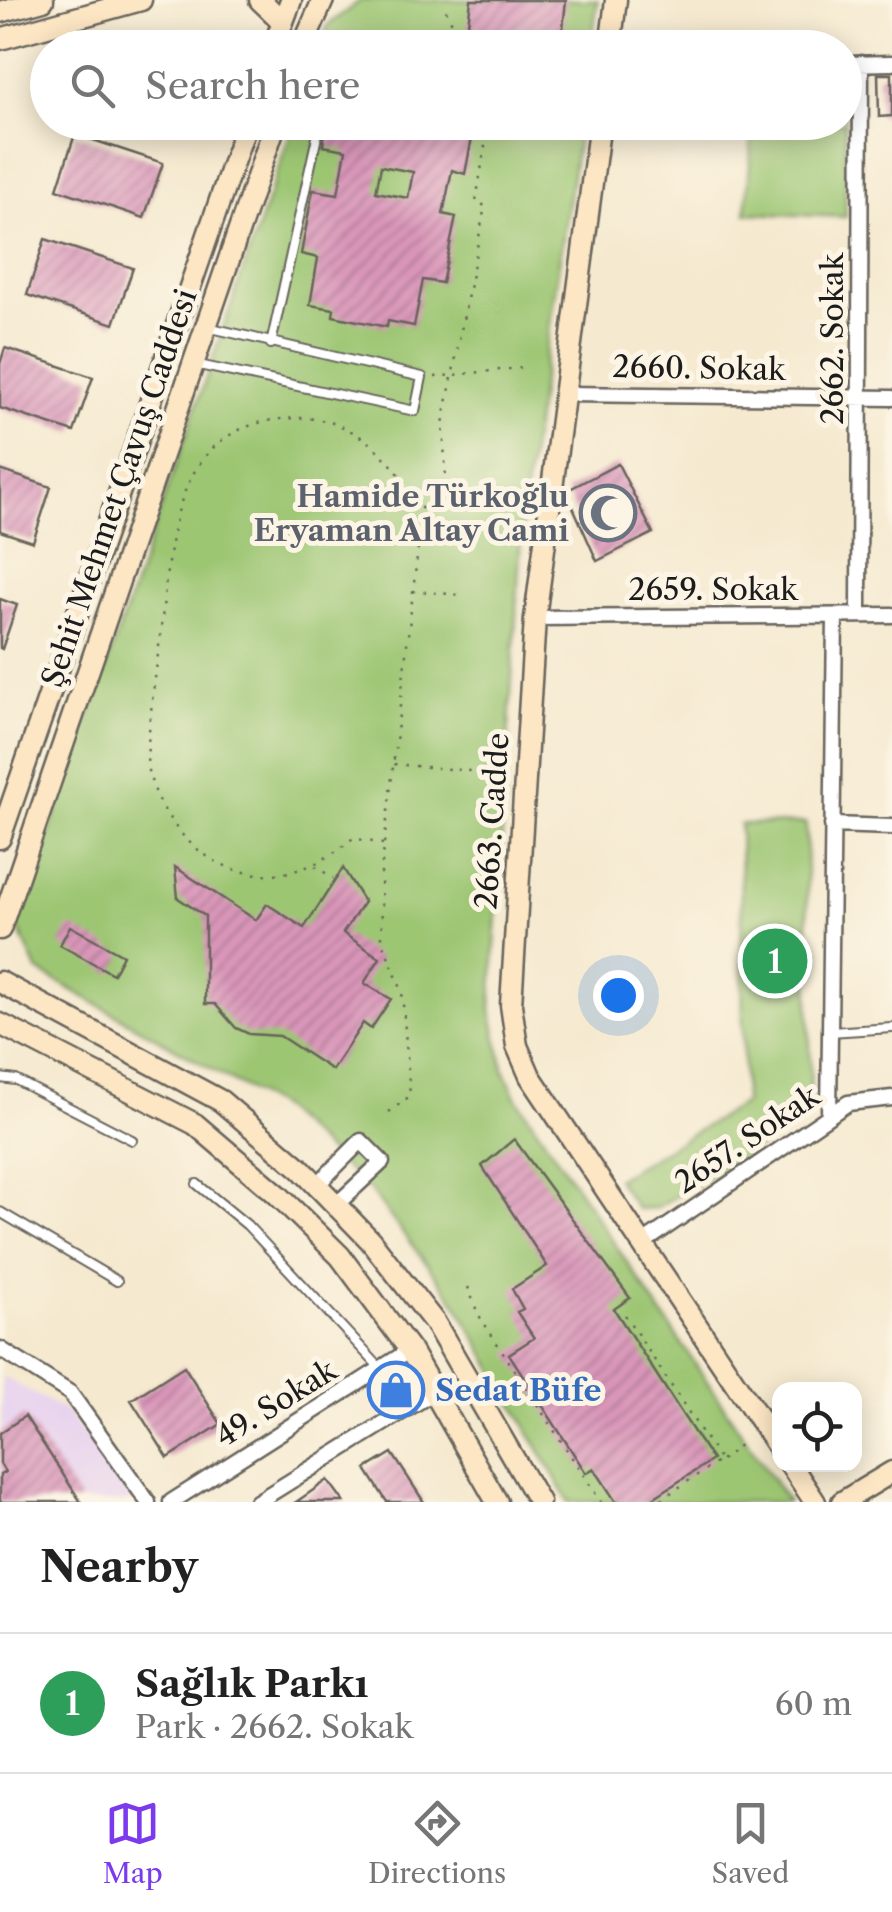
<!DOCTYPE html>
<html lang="en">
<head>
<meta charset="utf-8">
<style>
  :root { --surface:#fff; --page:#f2f2f2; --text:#222; --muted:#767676; --line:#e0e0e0; --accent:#7c3aed }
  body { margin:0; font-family:"Libre Caslon Text",serif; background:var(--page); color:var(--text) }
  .controls { position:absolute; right:30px; bottom:30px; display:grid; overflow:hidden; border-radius:20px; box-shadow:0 5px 25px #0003 }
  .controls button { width:90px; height:90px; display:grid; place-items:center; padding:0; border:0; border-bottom:2px solid var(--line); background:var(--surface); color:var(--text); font:50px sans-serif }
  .you { position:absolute; left:618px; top:995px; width:35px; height:35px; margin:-25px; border:8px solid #fff; border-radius:50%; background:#1a73e8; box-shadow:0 0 0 15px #1a73e833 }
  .badge { display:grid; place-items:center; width:65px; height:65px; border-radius:50%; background:var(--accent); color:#fff; font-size:32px; font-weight:700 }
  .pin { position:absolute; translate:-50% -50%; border:5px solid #fff; box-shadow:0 2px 10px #0006 }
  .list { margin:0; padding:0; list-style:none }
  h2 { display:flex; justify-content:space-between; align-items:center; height:130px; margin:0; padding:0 40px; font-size:42px }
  h2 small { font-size:32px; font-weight:400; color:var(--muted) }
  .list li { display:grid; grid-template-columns:65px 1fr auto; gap:30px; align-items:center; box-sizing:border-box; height:140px; padding:0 40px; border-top:2px solid var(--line) }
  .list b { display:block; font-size:38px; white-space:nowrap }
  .list p { margin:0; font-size:32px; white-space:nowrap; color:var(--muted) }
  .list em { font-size:32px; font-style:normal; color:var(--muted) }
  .icon { flex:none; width:55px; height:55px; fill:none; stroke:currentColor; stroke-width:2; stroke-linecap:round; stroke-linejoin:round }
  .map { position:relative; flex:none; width:892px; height:1502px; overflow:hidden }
  .search { position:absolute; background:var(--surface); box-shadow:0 5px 25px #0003; left:30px; right:30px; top:30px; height:110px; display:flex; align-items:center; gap:25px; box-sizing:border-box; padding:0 35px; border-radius:55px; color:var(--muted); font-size:38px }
  .sheet { height:270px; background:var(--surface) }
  nav { display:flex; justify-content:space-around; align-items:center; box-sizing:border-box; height:140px; border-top:2px solid var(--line); background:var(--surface); font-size:28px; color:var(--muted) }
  nav a { display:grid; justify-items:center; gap:5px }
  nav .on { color:var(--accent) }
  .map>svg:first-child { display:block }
  .built { fill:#e7d2ef }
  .green { fill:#9dc673; stroke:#5c7148; stroke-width:2.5 }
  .building { fill:url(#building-hatch); fill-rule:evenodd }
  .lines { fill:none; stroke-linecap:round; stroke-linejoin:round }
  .lane-casing { stroke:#68645b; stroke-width:12 }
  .street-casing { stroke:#68645b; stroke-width:19 }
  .secondary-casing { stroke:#68645b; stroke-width:25 }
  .path { stroke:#68645b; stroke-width:2.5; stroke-dasharray:2.5 8; stroke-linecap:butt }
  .lane { stroke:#fff; stroke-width:8 }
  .street { stroke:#fff; stroke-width:14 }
  .secondary { stroke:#fce6c4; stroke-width:20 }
  .labels { text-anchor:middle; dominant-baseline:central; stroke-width:10; stroke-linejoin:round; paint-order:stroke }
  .street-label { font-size:30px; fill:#1c1c1c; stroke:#fcf5e5 }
  .worship-label { font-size:30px; font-weight:bold; fill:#5b616d; stroke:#fcf5e5; text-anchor:end }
  .shop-label { font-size:30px; font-weight:bold; fill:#366cbe; stroke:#fcf5e5; text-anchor:start }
</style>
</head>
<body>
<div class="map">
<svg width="892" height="1502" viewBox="0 0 892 1502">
  <defs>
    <pattern id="building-hatch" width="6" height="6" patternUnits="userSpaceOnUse" patternTransform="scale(2.5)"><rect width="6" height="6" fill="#da96ba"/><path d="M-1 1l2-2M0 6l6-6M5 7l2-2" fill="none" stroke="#b07a96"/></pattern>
  </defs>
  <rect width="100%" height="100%" fill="#fcf5e5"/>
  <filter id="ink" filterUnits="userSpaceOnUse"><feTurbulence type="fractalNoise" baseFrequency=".01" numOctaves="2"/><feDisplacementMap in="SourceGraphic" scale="20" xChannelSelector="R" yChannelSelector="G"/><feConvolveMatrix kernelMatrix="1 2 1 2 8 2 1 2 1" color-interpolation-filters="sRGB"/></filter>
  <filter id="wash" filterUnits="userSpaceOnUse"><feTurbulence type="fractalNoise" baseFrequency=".0048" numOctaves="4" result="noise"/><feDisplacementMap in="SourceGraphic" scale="40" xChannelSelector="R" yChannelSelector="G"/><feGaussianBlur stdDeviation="2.25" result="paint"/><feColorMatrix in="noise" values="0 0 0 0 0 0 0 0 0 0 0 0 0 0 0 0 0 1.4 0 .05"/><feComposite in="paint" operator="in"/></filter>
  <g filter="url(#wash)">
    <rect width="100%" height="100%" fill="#f5e9cf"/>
    <path class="built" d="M2,1376L65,1411L108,1461L132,1502H0Z"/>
    <path class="green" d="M361,0H598L591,47L320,48L328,25Z
      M844,75L846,217L746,213L753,123L844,122Z
      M294,123H580L523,506L491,1009L504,1070L516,1097L788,1502H569L455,1301L369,1189L280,1108L37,970L17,925Z
      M806,823L811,1099L793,1127L656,1208L637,1209L616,1179L744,1103L740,824Z"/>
    <g id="blocks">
      <path class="building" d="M471,0H566L561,48L493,42V48H465Z
        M878,74H892V116L879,117Z
        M326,122H475L465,174L452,170L443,214L456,217L442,283L423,280L414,326L388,321L387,327L333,316L334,309L310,305L318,258L301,254L313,190L338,194L346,150L323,146ZM381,166L413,172L408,198L376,192Z
        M75,134L163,163L144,218L57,189Z
        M45,239L133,268L114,324L27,295Z
        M5,348L93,377L74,432L0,408V364Z
        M618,464L653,533L597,561L566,491Z
        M0,470L51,487L33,542L0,531Z
        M0,599L17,605L2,649L0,648Z
        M175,867L256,920L267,904L304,928L343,868L364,902L343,933L380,958L364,983L391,999L371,1029L363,1023L332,1070L280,1036L249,1034L236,1028L215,1004H205V916L178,898Z
        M70,926L123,955L113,974L60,945Z
        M514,1139L630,1298L614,1309L712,1460L647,1502H616L594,1468L586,1473L509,1354L534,1338L517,1312L523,1309L512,1289L547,1266L482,1166Z
        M184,1366L221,1424L168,1458L131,1400Z
        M25,1416L81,1502H0V1475L5,1472L0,1464V1433Z
        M392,1453L424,1502H387L366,1469Z
        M328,1480L344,1502H296Z"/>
    </g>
  </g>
  <g filter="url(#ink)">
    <use href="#blocks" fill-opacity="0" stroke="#68645b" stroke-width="2.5"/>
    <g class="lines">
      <g class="lane-casing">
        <path id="lane" d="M271,344L318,132
          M194,364L415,411L422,377L207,327
          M830,1032L892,1028
          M0,1078L16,1080L132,1140
          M197,1184L247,1225L381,1369
          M0,1212L117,1281"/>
      </g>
      <g class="street-casing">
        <path id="street" d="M844,64L892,63
          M565,394L892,398
          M859,615L861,63
          M535,618L892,615
          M832,825L892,827
          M829,1116L835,616
          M317,1185L361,1141L382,1162L336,1205
          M640,1245L848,1103L892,1098
          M0,1349L70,1393L148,1502
          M171,1502L410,1350
          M257,1502L434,1392"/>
      </g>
      <g class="secondary-casing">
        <path id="secondary" d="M260,0L282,21
          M0,12L43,0
          M0,39L141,0
          M273,48L291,0
          M302,48L323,0
          M610,48L616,0
          M600,122L535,618L511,1005L517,1046L530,1076L780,1450
          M0,838L247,122
          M0,929L276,122
          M0,982L221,1101L301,1169L370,1240L435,1323L539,1502
          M0,1024L195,1124L277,1194L340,1256L410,1350L497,1502
          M790,1464L815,1502
          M842,1502L892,1472"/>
      </g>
      <path class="path" d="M446,10L464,48
        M435,377L528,367
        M413,591L461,595
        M394,764L492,773
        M383,844L353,838C271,911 173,867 147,767C148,724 155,681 160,638C171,539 169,417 302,418C360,419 396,464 423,511
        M315,866L333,878
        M389,1112L410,1096L402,991L382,940L381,872L421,522L446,480L443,424L485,206L476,201L489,122
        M468,1287L478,1314L601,1502
        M625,1315L720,1460L657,1502
        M721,1460L741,1444"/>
      <use href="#lane" class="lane"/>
      <use href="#street" class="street"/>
      <use href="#secondary" class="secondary"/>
    </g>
  </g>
  <defs>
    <g id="mosque-ring" transform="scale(2.875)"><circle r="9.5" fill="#fcf5e5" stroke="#6b7280" stroke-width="1.5"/><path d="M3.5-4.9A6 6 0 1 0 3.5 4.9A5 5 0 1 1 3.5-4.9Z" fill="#6b7280"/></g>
    <g id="shop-ring" transform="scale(2.875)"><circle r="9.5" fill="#fcf5e5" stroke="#3f7fe0" stroke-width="1.5"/><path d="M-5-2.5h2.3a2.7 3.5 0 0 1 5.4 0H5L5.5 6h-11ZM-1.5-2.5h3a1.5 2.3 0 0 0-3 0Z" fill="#3f7fe0"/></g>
  </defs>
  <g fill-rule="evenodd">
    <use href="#mosque-ring" x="608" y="513"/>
    <use href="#shop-ring" x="396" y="1390"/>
  </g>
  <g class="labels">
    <g class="street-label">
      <text transform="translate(832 339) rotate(-90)">2662. Sokak</text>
      <text transform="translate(699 368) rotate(1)">2660. Sokak</text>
      <text transform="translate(119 488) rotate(-71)">Şehit Mehmet Çavuş Caddesi</text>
      <text x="713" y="589">2659. Sokak</text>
      <text transform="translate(492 821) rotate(-86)">2663. Cadde</text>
      <text transform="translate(747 1139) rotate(-34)">2657. Sokak</text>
      <text transform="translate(276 1403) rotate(-32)">49. Sokak</text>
    </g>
    <g class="worship-label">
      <text x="569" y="496">Hamide Türkoğlu<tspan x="569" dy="34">Eryaman Altay Cami</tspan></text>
    </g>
    <g class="shop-label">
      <text x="435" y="1390">Sedat Büfe</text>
    </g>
  </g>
</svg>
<div class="controls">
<button><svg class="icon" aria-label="locate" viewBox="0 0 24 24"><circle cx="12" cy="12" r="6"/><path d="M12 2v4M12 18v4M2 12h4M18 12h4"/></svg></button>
</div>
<div class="you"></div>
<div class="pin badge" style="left:775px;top:961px;background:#2e9e5b">1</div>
<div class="search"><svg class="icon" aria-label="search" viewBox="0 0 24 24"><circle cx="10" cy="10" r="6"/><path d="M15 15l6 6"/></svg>Search here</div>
</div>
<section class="sheet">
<h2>Nearby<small></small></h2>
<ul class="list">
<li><span class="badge" style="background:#2e9e5b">1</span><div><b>Sağlık Parkı</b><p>Park · 2662. Sokak</p></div><em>60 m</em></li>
</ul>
</section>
<nav>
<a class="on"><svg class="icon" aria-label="map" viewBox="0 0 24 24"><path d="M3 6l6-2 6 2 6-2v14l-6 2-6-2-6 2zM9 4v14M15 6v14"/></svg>Map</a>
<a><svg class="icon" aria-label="directions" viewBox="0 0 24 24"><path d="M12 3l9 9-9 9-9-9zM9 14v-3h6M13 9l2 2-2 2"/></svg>Directions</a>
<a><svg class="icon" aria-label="saved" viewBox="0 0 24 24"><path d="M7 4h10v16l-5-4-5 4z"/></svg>Saved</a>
</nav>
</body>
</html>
